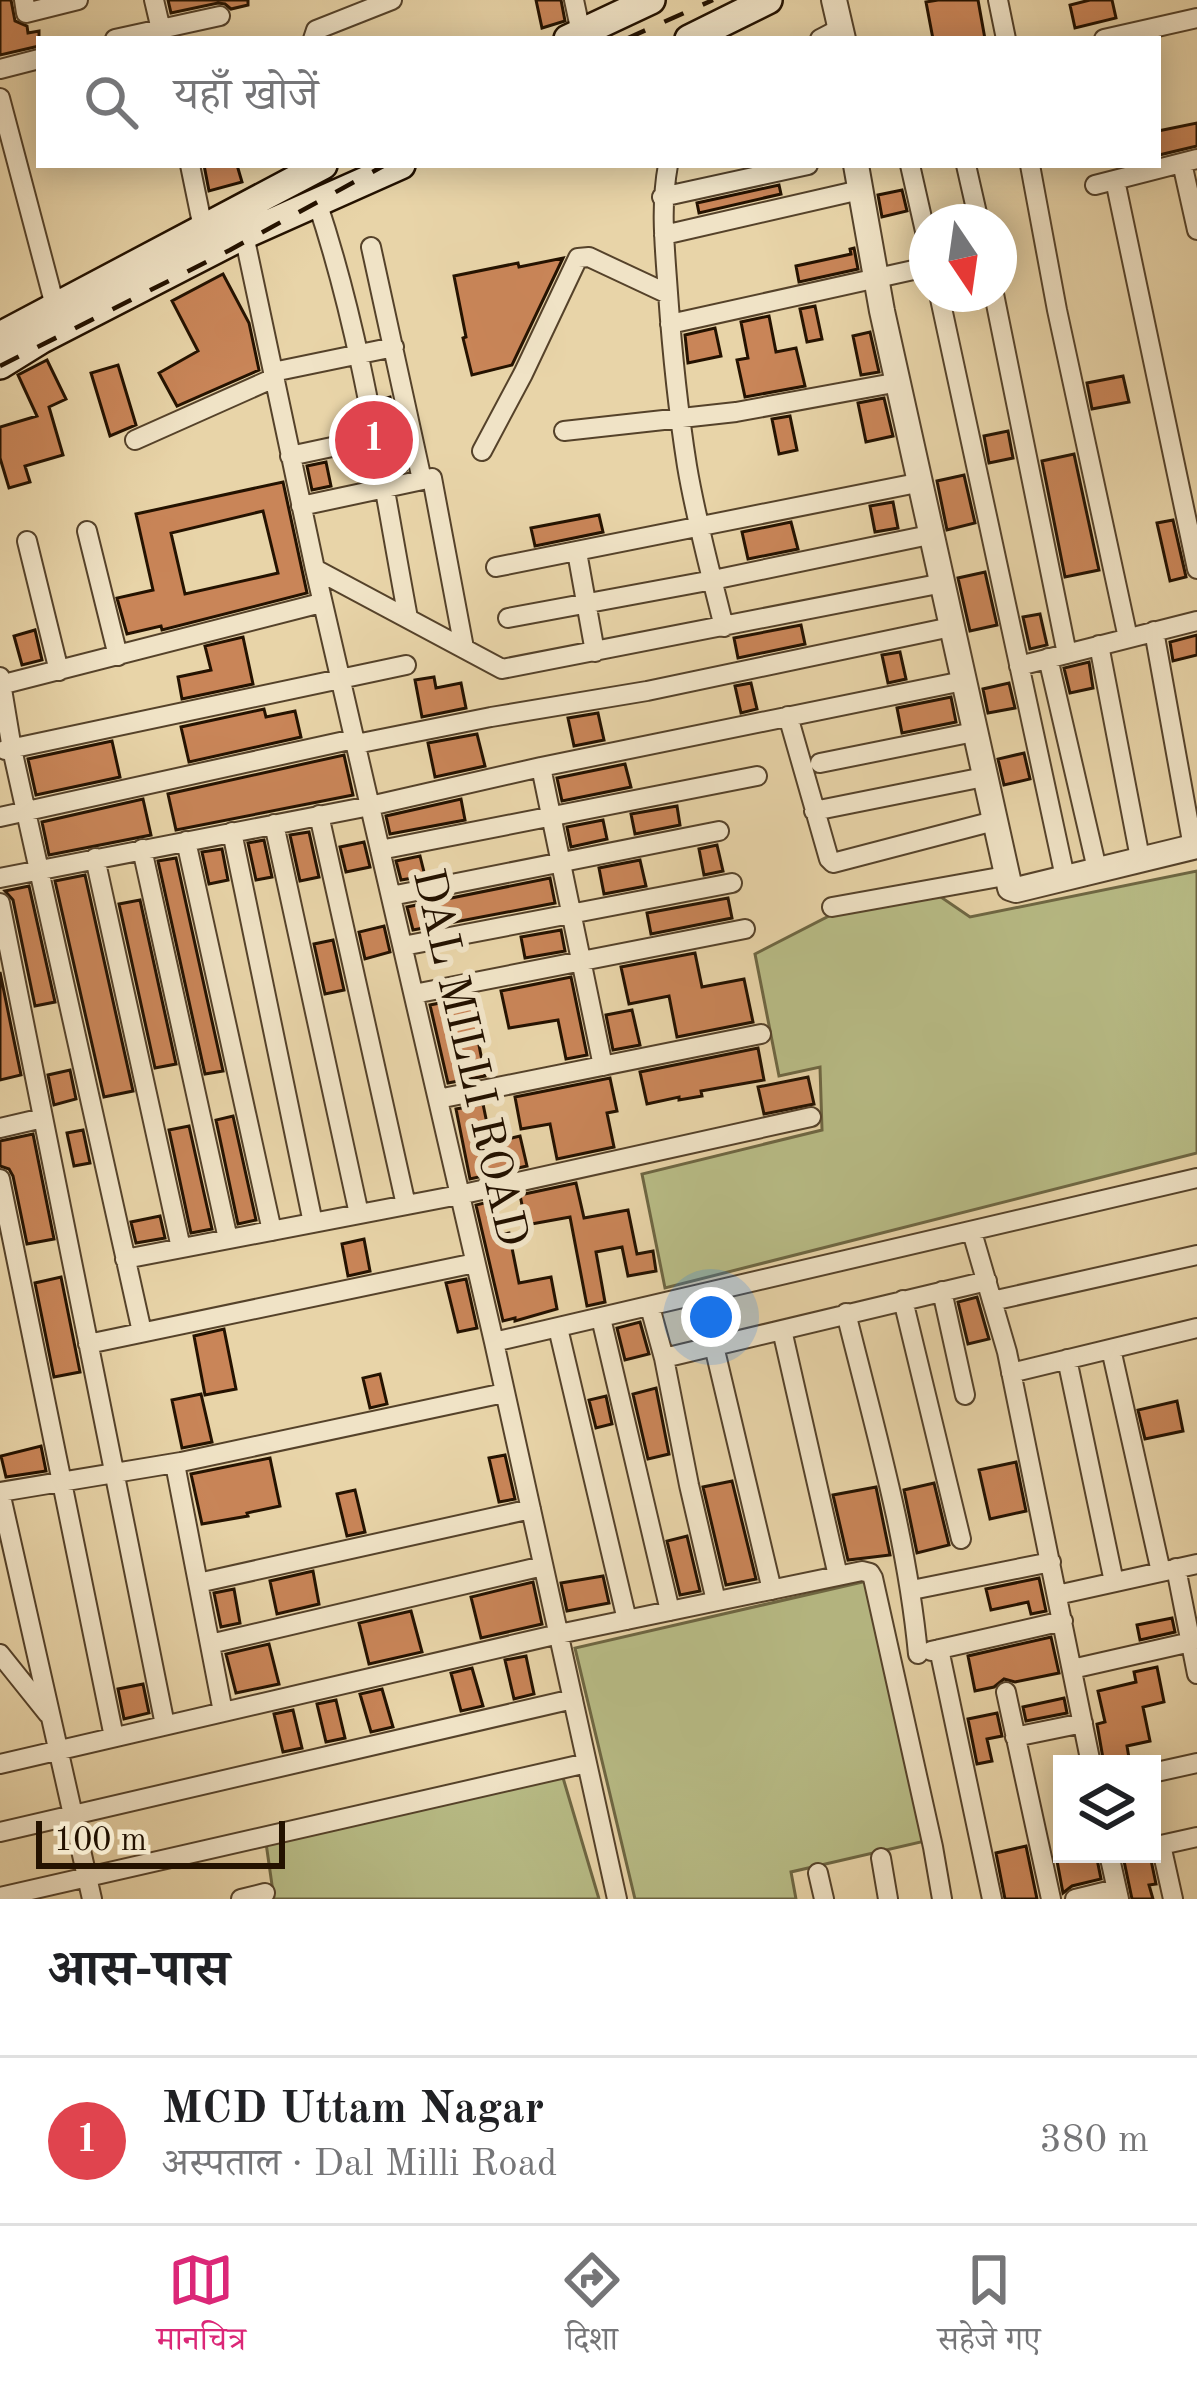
<!DOCTYPE html>
<html lang="hi">
<head>
<meta charset="utf-8">
<style>
  :root { --surface:#fff; --page:#f2f2f2; --text:#202124; --muted:#757577; --line:#e0e0e0; --accent:#db2777 }
  body { margin:0; font-family:"Old Standard TT","Noto Serif Devanagari",serif; background:var(--page); color:var(--text) }
  .controls { position:absolute; right:36px; bottom:36px; display:grid; overflow:hidden; border-radius:0px; box-shadow:0 6px 30px #0003 }
  .controls button { width:108px; height:108px; display:grid; place-items:center; padding:0; border:0; border-bottom:3px solid var(--line); background:var(--surface); color:var(--text); font:60px sans-serif }
  .compass { position:absolute; left:909px; top:204px; width:108px; height:108px; border-radius:50%; background:var(--surface); box-shadow:0 6px 30px #0003; rotate:167deg }
  .scale { position:absolute; left:36px; bottom:30px; width:249px; box-sizing:border-box; padding-left:12px; border:6px solid #241200; border-top:0; font-size:33px; line-height:42px; white-space:nowrap; color:#241200; -webkit-text-stroke:9px #f0e3c6; paint-order:stroke }
  .you { position:absolute; left:711px; top:1317px; width:42px; height:42px; margin:-30px; border:9px solid #fff; border-radius:50%; background:#1a73e8; box-shadow:0 0 0 18px #1a73e833 }
  .badge { display:grid; place-items:center; width:78px; height:78px; border-radius:50%; background:var(--accent); color:#fff; font-size:39px; font-weight:700 }
  .pin { position:absolute; translate:-50% -50%; border:6px solid #fff; box-shadow:0 3px 12px #0006 }
  .list { margin:0; padding:0; list-style:none }
  h2 { display:flex; justify-content:space-between; align-items:center; height:156px; margin:0; padding:0 48px; font-size:51px }
  h2 small { font-size:39px; font-weight:400; color:var(--muted) }
  .list li { display:grid; grid-template-columns:78px 1fr auto; gap:36px; align-items:center; box-sizing:border-box; height:168px; padding:0 48px; border-top:3px solid var(--line) }
  .list b { display:block; font-size:45px; white-space:nowrap }
  .list p { margin:0; font-size:39px; white-space:nowrap; color:var(--muted) }
  .list em { font-size:39px; font-style:normal; color:var(--muted) }
  .icon { flex:none; width:66px; height:66px; fill:none; stroke:currentColor; stroke-width:2; stroke-linecap:round; stroke-linejoin:round }
  .map { position:relative; flex:none; width:1197px; height:1899px; overflow:hidden }
  .search { position:absolute; background:var(--surface); box-shadow:0 6px 30px #0003; left:36px; right:36px; top:36px; height:132px; display:flex; align-items:center; gap:30px; box-sizing:border-box; padding:0 42px; border-radius:0px; color:var(--muted); font-size:45px }
  .sheet { height:324px; background:var(--surface) }
  nav { display:flex; justify-content:space-around; align-items:center; box-sizing:border-box; height:168px; border-top:3px solid var(--line); background:var(--surface); font-size:33px; color:var(--muted) }
  nav a { display:grid; justify-items:center; gap:6px }
  nav .on { color:var(--accent) }
  .map>svg:first-child { display:block }
  .green { fill:#b8bc86; stroke:#6e6743; stroke-width:3 }
  .building { fill:#c98558; stroke:#241200; stroke-width:3; fill-rule:evenodd }
  .lines { fill:none; stroke-linecap:round; stroke-linejoin:round }
  .minor-casing { stroke:#55422a; stroke-width:22 }
  .tertiary-casing { stroke:#55422a; stroke-width:28 }
  .secondary-casing { stroke:#241200; stroke-width:32 }
  .minor { stroke:#f0e3c6; stroke-width:18 }
  .tertiary { stroke:#f0e3c6; stroke-width:24 }
  .secondary { stroke:#f0e3c6; stroke-width:27 }
  .rail { stroke:#241200; stroke-width:4.5; stroke-dasharray:21 21; stroke-linecap:butt }
  .labels { text-anchor:middle; dominant-baseline:central; stroke-width:12; stroke-linejoin:round; paint-order:stroke }
  .street-label { font-size:45px; fill:#241200; stroke:#f0e3c6 }
</style>
</head>
<body>
<div class="map">
<svg width="1197" height="1899" viewBox="0 0 1197 1899">
  <rect width="100%" height="100%" fill="#e8d4a8"/>
  <filter id="stains"><feTurbulence type="fractalNoise" baseFrequency=".00167" numOctaves="4"/><feColorMatrix values="0 0 0 0 .2 0 0 0 0 .09 0 0 0 0 .02 0 0 0 .5 -.17"/></filter>
  <radialGradient id="worn" r=".72"><stop offset=".6" stop-color="#630" stop-opacity="0"/><stop offset="1" stop-color="#630" stop-opacity=".3"/></radialGradient>
  <path class="green" d="M1197,871V1153L665,1288L642,1174L822,1130L820,1067L779,1076L755,954L831,915L938,895L970,917Z
    M867,1581L934,1839L791,1872L796,1899H635L575,1648Z
    M561,1771L599,1899H274L266,1843Z"/>
  <path class="building" d="M0,0H11L15,21L27,26L28,33L39,31V46L0,55Z
    M168,0H248V5L231,9L225,4L218,3L171,13Z
    M536,0H561L565,21L542,28Z
    M938,0H978L985,39H933L926,2Z
    M1090,0H1112L1116,18L1075,28L1070,5Z
    M1197,123V146L1159,155L1158,131Z
    M204,165H237L242,182L209,191Z
    M779,185L781,194L699,213L697,203Z
    M902,190L907,211L882,217L878,195Z
    M854,248L858,269L799,282L796,266L851,254L850,249Z
    M563,258L512,365L472,375L463,338L466,337L454,276L518,263L519,267Z
    M223,274L249,323L259,370L177,406L159,373L198,351L172,301Z
    M815,306L822,339L807,342L800,309Z
    M769,316L776,352L796,348L805,386L745,397L737,360L748,358L741,322Z
    M715,328L721,356L688,363L685,335Z
    M870,332L879,372L861,375L853,336Z
    M47,360L66,399L49,407L63,455L25,466L30,482L9,488L0,458V427L37,416L18,375Z
    M118,365L136,425L110,436L91,373Z
    M1123,376L1129,402L1092,409L1087,383Z
    M390,397L406,470L395,472L382,399Z
    M884,398L893,436L866,442L858,403Z
    M790,416L797,450L779,454L772,419Z
    M1008,431L1013,458L989,463L984,436Z
    M1074,454L1099,570L1065,577L1042,461Z
    M326,462L331,486L312,490L307,466Z
    M964,475L975,523L947,530L937,481Z
    M283,482L307,593L162,630L161,626L127,634L117,598L153,590L136,514ZM263,511L278,573L185,594L171,533Z
    M893,502L898,528L875,532L870,506Z
    M599,515L603,532L535,546L531,528Z
    M1173,520L1186,577L1170,581L1157,523Z
    M791,522L798,549L748,559L742,532Z
    M985,572L997,625L970,631L958,578Z
    M1040,614L1047,645L1030,649L1023,617Z
    M801,625L805,644L738,658L734,638Z
    M35,630L42,660L22,665L14,636Z
    M1197,635V655L1173,661L1170,642Z
    M243,637L253,684L182,699L178,677L211,670L205,646Z
    M900,652L906,679L888,683L882,655Z
    M1089,662L1093,688L1070,693L1064,668Z
    M434,677L436,688L461,683L466,708L422,717L415,680Z
    M751,683L757,709L741,713L735,686Z
    M1009,683L1015,708L988,713L983,689Z
    M951,697L956,722L902,733L897,708Z
    M264,709L266,717L295,711L301,737L189,762L181,727Z
    M598,713L604,740L574,746L568,718Z
    M477,734L485,766L435,777L428,743Z
    M112,741L120,777L36,795L28,759Z
    M1024,753L1030,779L1004,785L998,759Z
    M344,755L353,795L176,830L168,794Z
    M625,764L631,787L562,801L557,778Z
    M143,799L151,835L49,855L42,822Z
    M461,799L465,820L390,834L386,816Z
    M677,806L680,825L635,834L631,814Z
    M603,820L607,839L571,847L567,827Z
    M309,832L319,877L300,881L290,835Z
    M264,840L272,877L256,880L248,843Z
    M364,842L370,867L346,872L340,847Z
    M717,845L723,871L704,875L699,849Z
    M222,849L228,880L209,884L202,852Z
    M420,856L425,876L401,880L396,861Z
    M176,858L223,1071L205,1074L158,861Z
    M640,860L646,886L604,894L599,868Z
    M85,875L133,1091L104,1097L55,881Z
    M550,878L555,903L413,930L407,907Z
    M29,886L55,1002L35,1006L13,900L5,891Z
    M728,898L732,918L651,934L647,913Z
    M140,900L176,1064L155,1068L119,904Z
    M384,926L390,952L365,959L359,932Z
    M561,930L565,951L525,958L521,937Z
    M333,940L344,990L325,994L314,944Z
    M695,953L702,987L744,979L753,1022L677,1037L669,996L629,1004L621,967Z
    M0,972L21,1075L0,1080Z
    M571,977L587,1055L566,1059L558,1020L509,1028L501,991Z
    M475,996L483,1034L477,1035L485,1076L448,1083L430,1005Z
    M632,1010L640,1045L613,1050L606,1015Z
    M758,1048L764,1080L701,1091L702,1096L679,1100V1097L647,1104L640,1072Z
    M70,1070L76,1099L54,1105L48,1075Z
    M808,1077L814,1104L764,1114L758,1087Z
    M610,1078L617,1111L607,1113L614,1147L557,1159L550,1124L521,1129L515,1097Z
    M483,1104L491,1143L520,1136L527,1166L470,1179L456,1109Z
    M233,1116L256,1220L238,1224L216,1120Z
    M189,1126L212,1229L191,1233L169,1130Z
    M83,1130L90,1163L74,1166L67,1133Z
    M33,1134L54,1239L27,1244L13,1176L9,1169L0,1166V1141Z
    M576,1183L584,1218L628,1210L637,1254L653,1251L656,1271L628,1276L622,1247L596,1252L605,1302L587,1306L570,1217L526,1225L520,1195Z
    M488,1202L495,1236L509,1233L519,1283L551,1277L557,1309L515,1321V1318L503,1321L476,1205Z
    M160,1216L165,1238L136,1243L131,1222Z
    M364,1239L370,1271L348,1276L342,1244Z
    M61,1277L80,1372L54,1377L35,1283Z
    M466,1279L477,1328L458,1332L446,1283Z
    M977,1297L989,1339L968,1344L958,1302Z
    M722,1303L727,1329L705,1334L699,1308Z
    M640,1322L649,1354L625,1360L617,1328Z
    M224,1329L236,1389L205,1395L194,1336Z
    M380,1374L387,1404L370,1408L363,1378Z
    M656,1388L669,1454L648,1459L633,1394Z
    M201,1394L212,1442L182,1448L172,1400Z
    M606,1396L612,1424L596,1428L589,1400Z
    M1177,1401L1183,1431L1145,1439L1138,1410Z
    M41,1446L46,1471L6,1477L1,1456Z
    M505,1455L515,1499L499,1502L489,1458Z
    M270,1458L280,1506L247,1513L248,1516L202,1524L191,1474Z
    M1016,1462L1026,1511L990,1519L979,1470Z
    M732,1481L756,1579L726,1585L703,1487Z
    M934,1483L949,1545L917,1553L904,1490Z
    M876,1487L890,1555L848,1560L833,1495Z
    M355,1490L365,1532L347,1536L337,1494Z
    M687,1536L700,1591L680,1595L667,1541Z
    M313,1571L319,1604L277,1614L270,1581Z
    M603,1576L609,1603L567,1611L561,1583Z
    M1039,1578L1046,1611L1031,1614L1028,1602L991,1610L986,1589Z
    M533,1582L542,1624L481,1638L471,1597Z
    M234,1589L240,1623L221,1627L214,1593Z
    M411,1611L422,1652L369,1664L359,1623Z
    M1172,1618L1175,1632L1140,1640L1137,1625Z
    M1051,1637L1059,1673L1015,1682L1004,1679L994,1687L975,1691L968,1656Z
    M269,1644L279,1684L236,1693L226,1654Z
    M526,1656L534,1694L514,1699L505,1660Z
    M1157,1667L1164,1702L1143,1707L1150,1741L1127,1746L1130,1764H1104L1097,1724L1105,1722L1098,1691L1136,1682L1134,1672Z
    M472,1668L483,1706L461,1711L451,1673Z
    M143,1684L149,1713L124,1719L118,1689Z
    M382,1689L393,1727L371,1732L360,1694Z
    M1064,1698L1067,1713L1026,1721L1023,1707Z
    M336,1700L345,1738L326,1742L317,1704Z
    M293,1710L302,1748L283,1752L274,1714Z
    M997,1713L1002,1736L987,1739L992,1761L977,1764L968,1719Z
    M1026,1846L1037,1899H1005L996,1853Z
    M1088,1854H1096L1101,1879L1072,1886L1063,1893L1057,1861Z
    M1143,1857L1151,1860L1156,1884L1149,1885L1153,1899H1132L1124,1861Z"/>
  <g class="lines">
    <g class="minor-casing">
      <path id="minor" d="M24,0L26,13L78,0
        M154,0L162,34
        M574,0L581,33
        M998,0L1006,39
        M115,39L220,16
        M313,39L316,30L392,0
        M820,39L841,28
        M1104,39L1197,18
        M0,69L39,59
        M0,98L55,306L59,313
        M1182,163L1197,230
        M190,165L203,228
        M668,165C660,208 665,249 668,293C672,350 678,409 687,466C696,520 711,574 724,627
        M910,165L927,240
        M966,165L979,222
        M1030,165L1057,310L1128,638
        M1115,180L1197,569
        M1095,185L1197,159
        M662,197L808,165
        M317,202C362,336 382,479 408,618
        M244,235L315,569L494,1342L617,1899
        M664,235L860,190
        M371,247L422,480
        M939,294L1065,877
        M994,294L1067,654
        M670,324L927,267
        M273,372L394,347
        M564,431L736,412L899,382
        M135,440L274,378
        M482,451L523,374L578,258L589,257L668,294
        M290,456L374,438
        M301,506L432,478L464,648
        M87,531L118,656
        M27,541L59,671
        M577,552L595,652
        M496,567L922,482
        M315,569L502,669L943,583
        M508,618L713,580L934,534
        M1154,631L1193,847
        M1099,645L1140,858
        M1048,658L1097,869
        M1019,666L1197,621
        M0,677L12,749L142,1332
        M8,683L317,604
        M788,716L829,859L833,863L994,821
        M356,744L491,717L647,691L951,627
        M5,750L406,665
        M820,763L974,732
        M541,767L603,1066
        M814,811L984,777
        M319,815L406,1205
        M0,817L354,739
        M274,824L359,1214
        M232,832L313,1223
        M186,841L272,1231
        M142,849L228,1239
        M380,850L757,776
        M95,858L181,1248
        M0,878L370,806L541,767L963,681
        M391,896L719,831
        M0,903L165,1725
        M832,907L1005,876
        M403,946L732,883
        M414,994L745,929
        M438,1099L761,1034
        M0,1128L43,1118
        M0,1179L114,1737
        M972,1232L1007,1352L1091,1764
        M125,1259L459,1195L811,1117
        M942,1291L965,1395
        M903,1300L961,1539
        M992,1301L1197,1255
        M650,1307L664,1358L689,1485L716,1601
        M846,1313C874,1426 907,1537 918,1654
        M601,1318L670,1611
        M558,1328L627,1620
        M782,1330L838,1576
        M494,1342L1197,1178
        M88,1344L475,1263
        M714,1346L772,1590
        M1111,1349L1161,1572
        M664,1358L987,1281
        M1067,1359L1114,1582
        M1011,1373L1197,1328
        M175,1464L223,1712
        M0,1492L181,1462L504,1393
        M0,1492L92,1899
        M1176,1568L1197,1674
        M198,1583L531,1509
        M912,1590L1051,1562
        M1057,1595L1197,1564
        M210,1644L543,1566
        M939,1649L992,1899
        M931,1651L1063,1621
        M0,1654L48,1714
        M1072,1669L1191,1642
        M1006,1692L1051,1899
        M1015,1737L1083,1723
        M0,1764L559,1634L862,1571L870,1573L873,1578L933,1847L942,1899
        M1152,1773L1197,1763
        M0,1832L573,1699
        M1161,1845L1173,1899
        M1152,1847L1197,1837
        M1109,1854L1119,1899
        M881,1858L888,1899
        M818,1873L824,1899
        M0,1897L587,1763
        M241,1899L265,1893
        M1075,1899L1116,1889"/>
    </g>
    <g class="tertiary-casing">
      <path id="tertiary" d="M834,0L843,39
        M856,165L882,311L1010,888L1016,890L1197,846"/>
    </g>
    <g class="secondary-casing">
      <path id="secondary" d="M568,39L651,0
        M689,39L768,0
        M0,336L323,165
        M0,365L42,339L244,235L401,165"/>
    </g>
    <use href="#minor" class="minor"/>
    <use href="#tertiary" class="tertiary"/>
    <use href="#secondary" class="secondary"/>
    <path class="rail" d="M626,39L713,0
      M0,366L230,250L385,165"/>
  </g>
  <g class="labels">
    <g class="street-label">
      <text transform="translate(468 1058) rotate(77)">DAL MILLI ROAD</text>
    </g>
  </g>
  <rect width="100%" height="100%" filter="url(#stains)"/>
  <rect width="100%" height="100%" fill="url(#worn)"/>
</svg>
<div class="controls">
<button><svg class="icon" aria-label="layers" viewBox="0 0 24 24"><path d="M12 4l9 5-9 5-9-5zM3 14l9 5 9-5"/></svg></button>
</div>
<svg class="compass" viewBox="-18 -18 36 36"><path d="M0-13l5 13h-10z" fill="#e53935"/><path d="M0 13l5-13h-10z" fill="#757577"/></svg>
<div class="scale">100 m</div>
<div class="you"></div>
<div class="pin badge" style="left:374px;top:440px;background:#e0444e">1</div>
<div class="search"><svg class="icon" aria-label="search" viewBox="0 0 24 24"><circle cx="10" cy="10" r="6"/><path d="M15 15l6 6"/></svg>यहाँ खोजें</div>
</div>
<section class="sheet">
<h2>आस-पास<small></small></h2>
<ul class="list">
<li><span class="badge" style="background:#e0444e">1</span><div><b>MCD Uttam Nagar</b><p>अस्पताल · Dal Milli Road</p></div><em>380 m</em></li>
</ul>
</section>
<nav>
<a class="on"><svg class="icon" aria-label="map" viewBox="0 0 24 24"><path d="M3 6l6-2 6 2 6-2v14l-6 2-6-2-6 2zM9 4v14M15 6v14"/></svg>मानचित्र</a>
<a><svg class="icon" aria-label="directions" viewBox="0 0 24 24"><path d="M12 3l9 9-9 9-9-9zM9 14v-3h6M13 9l2 2-2 2"/></svg>दिशा</a>
<a><svg class="icon" aria-label="saved" viewBox="0 0 24 24"><path d="M7 4h10v16l-5-4-5 4z"/></svg>सहेजे गए</a>
</nav>
</body>
</html>
